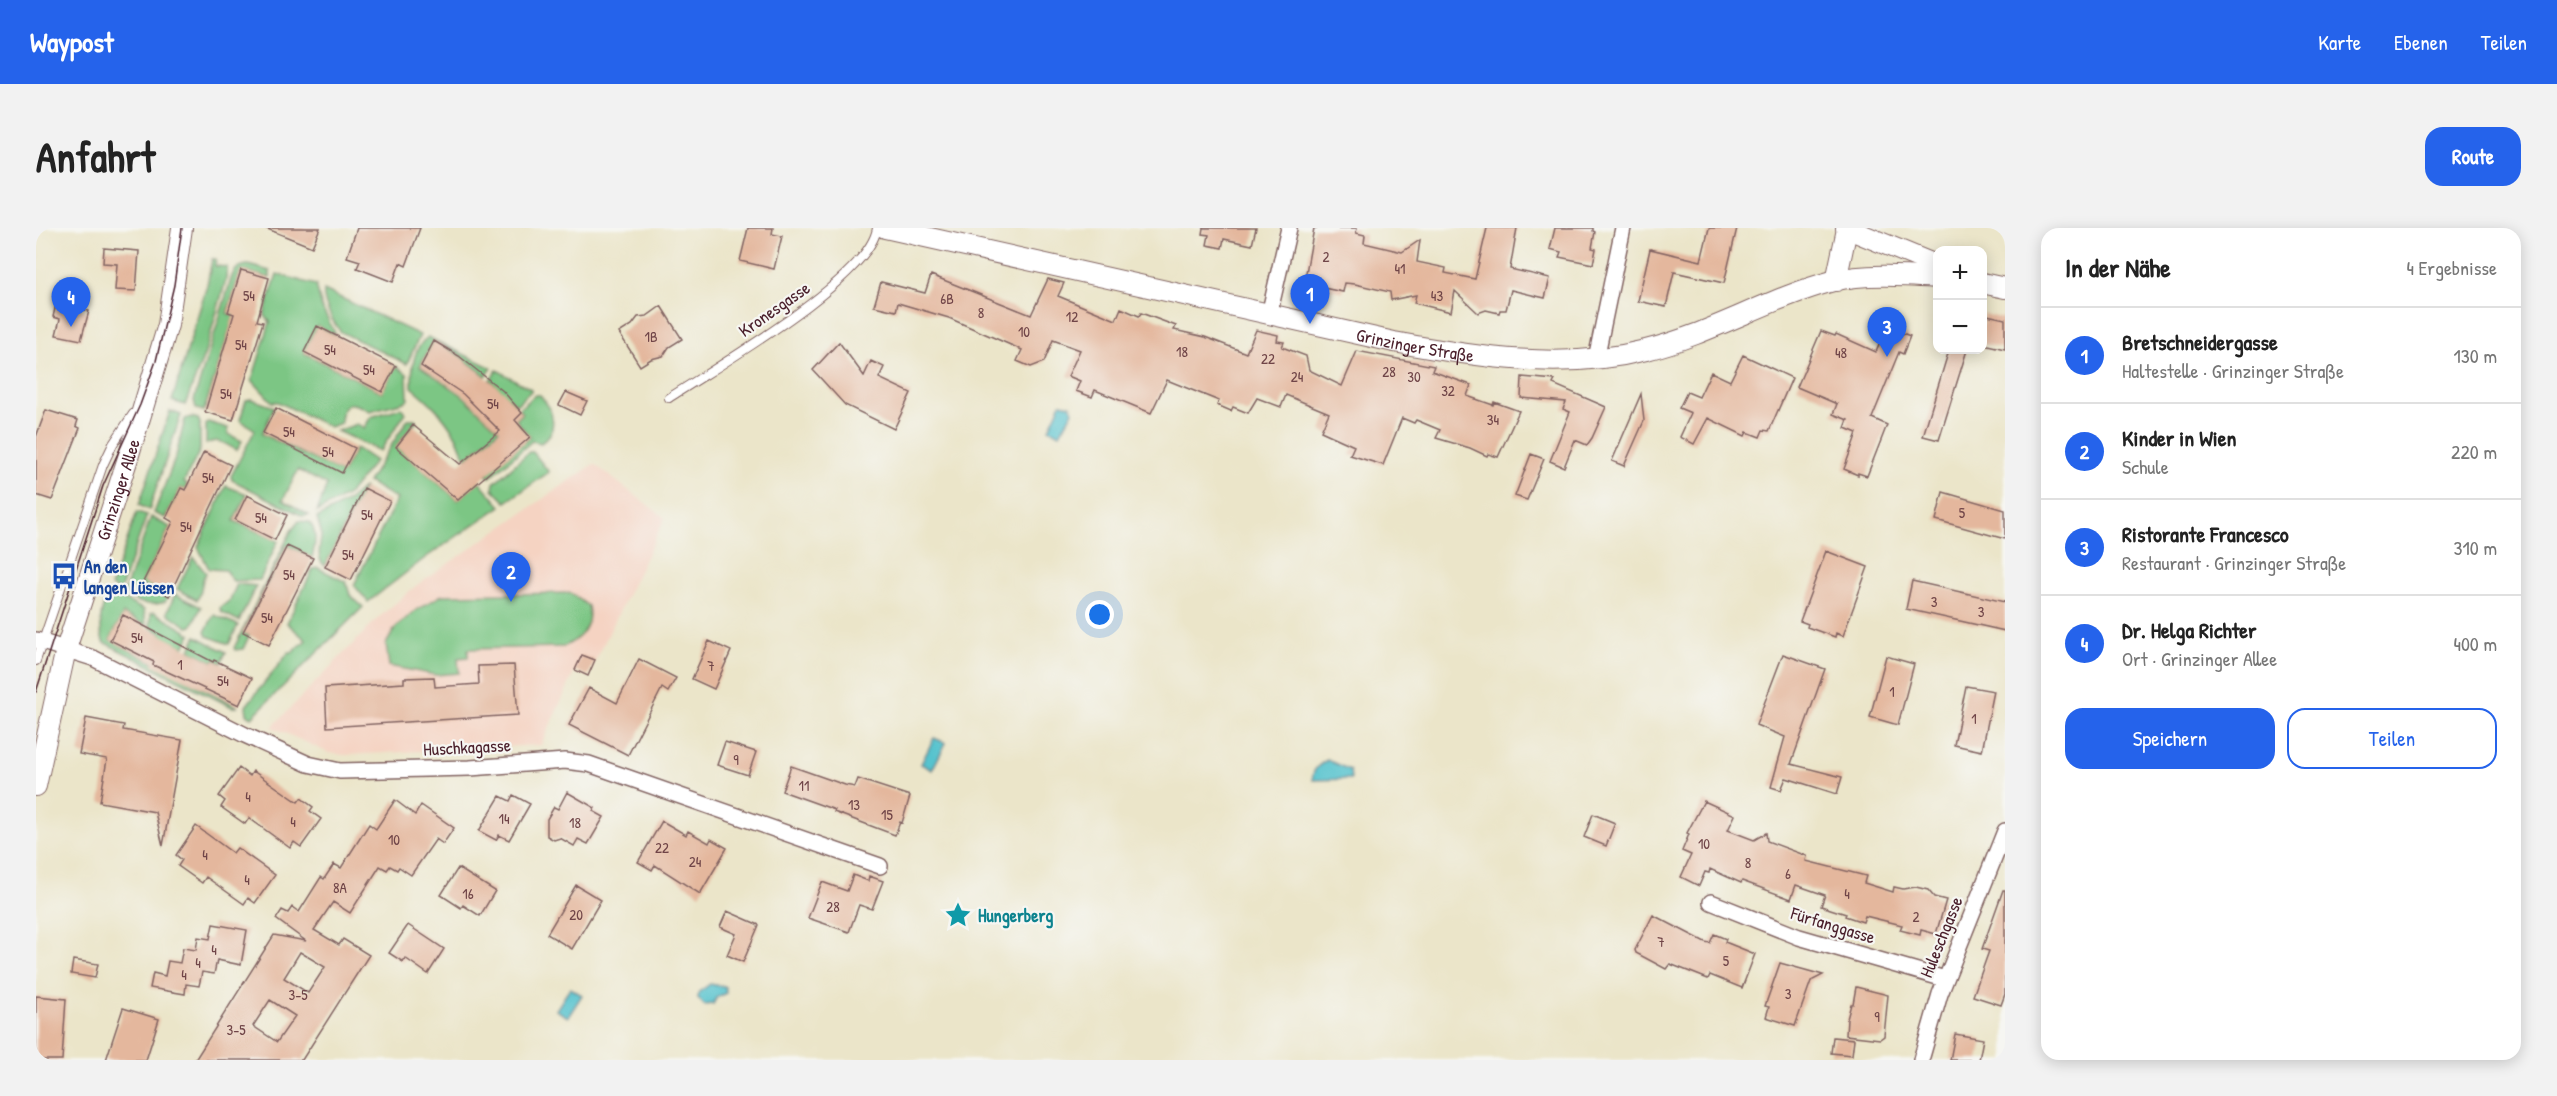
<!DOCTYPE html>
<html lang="de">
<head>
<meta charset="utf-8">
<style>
  :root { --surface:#fff; --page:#f2f2f2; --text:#222; --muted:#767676; --line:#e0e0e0; --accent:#2563eb }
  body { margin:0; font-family:"Patrick Hand",sans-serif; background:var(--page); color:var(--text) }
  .controls { position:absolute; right:18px; top:18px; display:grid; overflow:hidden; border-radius:12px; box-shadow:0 3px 15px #0003 }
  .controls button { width:54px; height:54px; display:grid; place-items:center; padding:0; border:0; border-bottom:2px solid var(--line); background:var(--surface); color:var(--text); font:30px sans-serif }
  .you { position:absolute; left:1064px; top:387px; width:21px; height:21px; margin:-15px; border:4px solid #fff; border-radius:50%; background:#1a73e8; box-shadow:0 0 0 9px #1a73e833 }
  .badge { display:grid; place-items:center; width:39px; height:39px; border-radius:50%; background:var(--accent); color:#fff; font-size:20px; font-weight:700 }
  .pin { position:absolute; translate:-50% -50px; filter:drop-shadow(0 2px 3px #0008) }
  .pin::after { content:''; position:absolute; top:32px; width:21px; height:18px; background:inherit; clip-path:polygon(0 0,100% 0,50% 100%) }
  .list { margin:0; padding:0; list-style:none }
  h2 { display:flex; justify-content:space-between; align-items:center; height:78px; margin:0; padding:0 24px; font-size:26px }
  h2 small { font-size:20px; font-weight:400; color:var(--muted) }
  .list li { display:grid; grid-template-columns:39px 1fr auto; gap:18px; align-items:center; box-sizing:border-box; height:96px; padding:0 24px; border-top:2px solid var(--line) }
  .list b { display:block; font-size:22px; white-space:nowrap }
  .list p { margin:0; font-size:20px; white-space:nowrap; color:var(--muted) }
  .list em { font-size:20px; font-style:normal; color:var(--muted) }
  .actions { display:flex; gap:12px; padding:18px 24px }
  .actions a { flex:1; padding:14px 0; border:2px solid var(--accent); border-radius:18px; text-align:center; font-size:21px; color:var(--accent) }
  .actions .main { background:var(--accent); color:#fff }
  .map { position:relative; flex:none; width:1969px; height:832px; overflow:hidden; border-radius:18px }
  header { display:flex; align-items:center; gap:36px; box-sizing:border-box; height:84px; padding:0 30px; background:var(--accent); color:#fff }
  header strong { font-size:28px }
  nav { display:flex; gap:33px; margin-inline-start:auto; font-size:21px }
  .intro { display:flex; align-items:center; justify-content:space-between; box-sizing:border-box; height:144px; padding:0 36px }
  h1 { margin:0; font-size:42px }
  .button { padding:15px 27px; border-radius:18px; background:var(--accent); color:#fff; font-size:21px; font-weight:700 }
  main { display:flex; gap:36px; padding:0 36px }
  aside { flex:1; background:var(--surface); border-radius:18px; box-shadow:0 3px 15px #0003 }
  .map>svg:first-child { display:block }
  .built { fill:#f5d3c2 }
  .green { fill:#7bc684; stroke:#627258; stroke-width:1.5 }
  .water { fill:#56c3ce; stroke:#50717c; stroke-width:1.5 }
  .building { fill:#e4b79d; fill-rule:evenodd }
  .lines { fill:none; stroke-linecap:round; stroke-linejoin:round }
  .service-casing { stroke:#826462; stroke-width:10 }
  .minor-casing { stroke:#826462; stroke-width:18 }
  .tertiary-casing { stroke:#826462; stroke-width:22 }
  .service { stroke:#fff; stroke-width:8 }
  .minor { stroke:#fff; stroke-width:15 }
  .tertiary { stroke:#fff; stroke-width:20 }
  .tram { stroke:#4a1f2b; stroke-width:1.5 }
  .labels { text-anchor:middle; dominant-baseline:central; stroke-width:4.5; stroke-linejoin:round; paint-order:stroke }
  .number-label { font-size:15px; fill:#704548 }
  .street-label { font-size:18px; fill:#4a1f2b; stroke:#f6f6f2 }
  .transit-label { font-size:18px; font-weight:bold; fill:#164399; stroke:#f6f6f2; text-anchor:start }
  .culture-label { font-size:18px; font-weight:bold; fill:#0d838f; stroke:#f6f6f2; text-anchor:start }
</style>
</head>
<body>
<header>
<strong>Waypost</strong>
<nav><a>Karte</a><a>Ebenen</a><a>Teilen</a></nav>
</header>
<div class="intro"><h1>Anfahrt</h1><a class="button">Route</a></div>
<main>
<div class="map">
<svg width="1969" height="832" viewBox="0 0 1969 832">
  <rect width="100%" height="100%" fill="#f6f6f2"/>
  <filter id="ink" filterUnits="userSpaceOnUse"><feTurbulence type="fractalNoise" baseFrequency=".0167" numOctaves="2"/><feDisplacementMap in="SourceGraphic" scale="12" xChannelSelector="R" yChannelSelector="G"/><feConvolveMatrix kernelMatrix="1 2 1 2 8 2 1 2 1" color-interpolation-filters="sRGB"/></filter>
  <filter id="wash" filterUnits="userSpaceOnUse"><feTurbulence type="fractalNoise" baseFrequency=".008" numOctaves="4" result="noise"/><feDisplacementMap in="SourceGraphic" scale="24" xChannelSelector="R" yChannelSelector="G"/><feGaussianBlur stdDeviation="1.35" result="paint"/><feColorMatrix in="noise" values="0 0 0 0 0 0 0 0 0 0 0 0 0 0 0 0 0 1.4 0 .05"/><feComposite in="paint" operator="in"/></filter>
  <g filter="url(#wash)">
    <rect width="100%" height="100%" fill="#ebe5c9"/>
    <path class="built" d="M558,236L629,290L552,448L539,443L505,517L309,527L293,525L236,499L342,390L381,357Z"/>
    <path class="green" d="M176,31H180L179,38L191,39L190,52L169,125L149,177L136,173L171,57Z
      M212,37L234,43V50L205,42L191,85L198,88L168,183L160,181L158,172L196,48C200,40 203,38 212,37Z
      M241,46L280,57L286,80L300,107L281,98L268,125L346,164L360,138L371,146L372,171L368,174L334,183C316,174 306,169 305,195L294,199L242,174H236L216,152L234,94L229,88V84Z
      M288,62L384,107L371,136L305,104C297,95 286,74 288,62Z
      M392,109L456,140L450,148L424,128L398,112L384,138L426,167L463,202L431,230C424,223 424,213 418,205C407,186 393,173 376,159C376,141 376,120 392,109Z
      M461,142L495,161V163L480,177L454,152Z
      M499,167H504C517,181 524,203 505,215L496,213L454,249L450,247L494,209L480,192L487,185L483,181Z
      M215,171L238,179L226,206L306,245L320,220L339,233L312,267L281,284L291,257L262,242L247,272L273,287L267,288L196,252L195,248L219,202L204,192L210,172Z
      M364,180L367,181L369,186L344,223L301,203L321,196L328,200L335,189Z
      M134,183L145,187L113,282L103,277Z
      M155,189L162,191L164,195V222L148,254L151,256L149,262L145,260L129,290L118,285L140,228L149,191Z
      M372,191H379L380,195L376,197L360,219L422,272L443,253L465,278L389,330L332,374L318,357L361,271L332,254Z
      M172,194L192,200V206L206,213L201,222C190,217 182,209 170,216V197Z
      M493,224H497L513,244L470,274L457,261L458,255Z
      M190,258L211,266L198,293L242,313L224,352L197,353L189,342L173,341L162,319Z
      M328,259L289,338C278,328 286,317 285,304C284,299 282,294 281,290L312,273Z
      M101,284L111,287L84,363L75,358Z
      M115,289L134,299L107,354L133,367L129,374C114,379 100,376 88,365Z
      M263,293L273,294C282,303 279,318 276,330L251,317L206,405L213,408L207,421L199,422L198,420L255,303Z
      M157,329L170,345C164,354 167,364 161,372L141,361Z
      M282,340L310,354L314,367L327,379L216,489L211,486L210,478L253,424L256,425L270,412L251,395L277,341Z
      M201,356L220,358L203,393L185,384L184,380L194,372Z
      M75,365L108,382L110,397L87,386L74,412L202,479H196L67,414C63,398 63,378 75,365Z
      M535,365L552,378C556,398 545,411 527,419L432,421V429L422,430L423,445L399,447L353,438L350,416L360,399L380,382L406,367Z
      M139,366L165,379L156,398L152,399L131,385Z
      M118,384L155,406L148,419L124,408L125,405L114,399L115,385Z
      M178,387L202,397L193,416L171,408L169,404Z
      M160,408L190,424L185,435L178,431L177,434L154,422Z"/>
    <path class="water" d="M1025,175L1034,177L1037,183L1024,206L1013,201Z
      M898,510L910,515L896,542L885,536Z
      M1291,532L1314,542L1315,551L1277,552C1275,542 1283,537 1291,532Z
      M674,756L689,759L690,765L681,769L677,776L668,777L662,770L663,764Z
      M534,760L546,767L532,789L520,782Z"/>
    <g id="blocks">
      <path class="building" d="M229,0H284L276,19Z
        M321,0H384L370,38L364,35L357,54L321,40L324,33L311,29Z
        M712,0H737L736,6L746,8L738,41L704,33Z
        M1167,0H1220L1216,17L1188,11L1186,20L1171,17L1173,7L1166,6Z
        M1278,0H1321L1320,5L1329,7L1328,15L1366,24L1384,12L1381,34L1410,40L1409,45L1439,51L1451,0H1481L1474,41L1514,50L1509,70L1475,62L1470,82H1464L1463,85L1450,82L1442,85L1419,63L1415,84L1378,75L1380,67L1355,72L1354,64L1319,56L1309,55L1307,64L1268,56Z
        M1519,0H1557V3L1559,4L1556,20L1560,21L1557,36L1523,29L1525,24L1514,21Z
        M1673,0H1701L1688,55L1638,44L1630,79L1602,73L1614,21L1665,33Z
        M68,20L103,23L100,63L79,62L81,36L67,35Z
        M205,42L233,50L221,93L227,94L197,192L169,184L198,86L192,84Z
        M895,47L995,87L1012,51L1028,55L1022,68L1080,92L1085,80L1103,88L1105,85L1140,98L1138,102L1169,109L1210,125L1220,102L1242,107L1241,113L1248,114L1246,119L1270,128L1273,142L1306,158L1321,123L1398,138L1396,143L1435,157L1431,168L1457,177L1458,174L1483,183L1462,229L1452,226L1451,228L1434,220L1400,210L1404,202L1380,192L1378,195L1366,190L1347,237L1314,227L1318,218L1285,203L1293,185L1250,167L1245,179L1221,170L1212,185L1197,179L1195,183L1181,177L1183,173L1131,152L1115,185L1059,162L1056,169L1040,163L1044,153L1032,148L1044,122L1017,112L1008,134L995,139L981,133L986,122L913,90L862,75L860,83L838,78L845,54L889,65Z
        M28,71L44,75L43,81L53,83L45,112L20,107L24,91L17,89L21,72Z
        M625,78L646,111L633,119L627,128L615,131L604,138L583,105L596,97L602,89L611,88Z
        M1947,86L1969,91V121L1947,116Z
        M281,98L360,138L346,164L268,124Z
        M1851,99L1874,108L1867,126L1863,124L1836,190L1851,197L1831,248L1822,245V247L1808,241L1821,205L1809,200L1812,192L1797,186L1801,176L1761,159L1785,103L1799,108L1800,106L1840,124Z
        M398,113L423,128L467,163L486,185L479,192L494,209L422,272L360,219L377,197L424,236L464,203L427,166L385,138Z
        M803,114L828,148L835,133L848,139L843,150L875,165L858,201L809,177L777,142Z
        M1913,122H1931L1903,212L1887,208Z
        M1707,127L1756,150L1733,203L1727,202L1724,209L1711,204L1709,208L1672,190L1658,216L1644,209L1655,185L1643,180L1651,164L1663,169L1675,144L1694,153Z
        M1486,149L1519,152L1517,156L1570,179L1556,210L1551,217L1539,212L1528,239L1514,233L1534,184L1527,181L1530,174L1485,170Z
        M530,164L551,173L544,187L523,177Z
        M1605,166L1608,193L1588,238L1576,233Z
        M240,180L319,220L306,245L227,205Z
        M10,182L42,192L40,198L44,200L16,272L0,267V209Z
        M168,224L195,237L133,368L107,354L137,294L130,290L145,260L149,262Z
        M1495,226L1508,231L1491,272L1479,268Z
        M328,260L354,273L315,352L289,339Z
        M1907,264L1969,282V311L1900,292Z
        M211,267L251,287L239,312L199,292Z
        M251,318L277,330L233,417L207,404Z
        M1790,323L1832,339L1807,408L1800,405L1799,409L1771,399L1772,396L1764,393Z
        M1876,353L1969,374V403L1870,381Z
        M87,387L177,434L178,432L216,450L203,477L117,437L118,434L74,412Z
        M673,413L695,423L678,461L656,451Z
        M1747,426L1789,441L1755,536L1806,549L1801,566L1750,550L1745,562L1735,559L1749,509L1720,497Z
        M546,427L559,432L552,448L539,442Z
        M1850,428L1878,436L1862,497L1834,489Z
        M603,431L640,450L632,464L626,460L592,527L533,497L553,460L581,475Z
        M478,437L482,487L291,499L289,460L368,455V450L398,449L399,459L443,456L442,438Z
        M1930,458L1958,463L1946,523L1918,517Z
        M50,490L88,497L87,502L146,512L127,618L119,584L64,574L71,531L43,526Z
        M689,514L720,524L712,547L681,537Z
        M755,538L809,557L819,559L822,551L874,568L866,595L864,594L859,607L798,584L799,582L746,563Z
        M203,540L214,548L217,543L262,574L265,570L277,579L274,583L285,591L265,619L258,614L254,620L213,590L209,596L185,579L189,573L183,568Z
        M531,564L559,580L557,583L568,589L552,616L542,611L538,618L524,610L518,612L511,608V591L518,579L522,581Z
        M477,567L494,576L473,612L463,607L460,612L443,603L464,568L474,573Z
        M359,572L379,587L385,577L418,600L407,616L400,611L375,647L363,639L361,642L354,638L351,642L344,638L314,685L297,674L278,702L303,717L307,711L333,727L266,832H159L238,707L270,713L240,691L246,682L252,685L256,679L263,684L285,649L288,651L298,636L305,640L333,596L340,601ZM264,724L289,739L272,765L248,750ZM234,772L259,788L241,814L217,798Z
        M1668,573L1699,587L1692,602L1718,612L1730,605L1731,613L1771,628L1770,633L1830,648L1828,655L1857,664L1858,659L1867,661L1880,659L1892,662L1898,669L1910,672L1900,706L1885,702L1884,707L1864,702L1866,697L1829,688L1827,694L1809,688L1810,686L1785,678L1789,667L1760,657L1755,671L1706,653L1705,655L1674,641L1673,645L1669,644L1663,658L1645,649L1655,627L1646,623L1653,606L1651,605Z
        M1557,586L1579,595L1570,618L1548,609Z
        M626,593L650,607L652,603L673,615L675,611L691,620L664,666L619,637L616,642L602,634Z
        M160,598L197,625L201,620L239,647L219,675L212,670L208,676L170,649L166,655L142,638L146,632L140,627Z
        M422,640L459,663L444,688L427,677L425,680L405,667Z
        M817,647L832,653L833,648L847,653L836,681L823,677L813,704L772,690L786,654L811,663Z
        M540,657L565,672L536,721L511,706Z
        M1967,662H1969V766L1965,777L1937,768L1953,723L1946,721Z
        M691,683L723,697L707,734L691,727L700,706L684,699Z
        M1617,687L1669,714L1674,715L1678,706L1690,711L1689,714L1719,726L1706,760L1674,747L1672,751L1634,736L1630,741L1600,725L1599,722Z
        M177,696L211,702L205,737L181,732L178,746L166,744L163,758L150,756L149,766L114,760L117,745L129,748L132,733L144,735L147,720L160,722L162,709L174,711Z
        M372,697L408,721L392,746L369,730L367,734L353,725Z
        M37,732L62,736L59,750L35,746Z
        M1744,735L1787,747L1775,753L1759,798L1730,789L1733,779L1729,778Z
        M1820,759L1852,767L1848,808L1844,811L1810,807L1811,791L1815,776H1817Z
        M0,768L30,771L26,832H0Z
        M87,780L123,791L110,832H70Z
        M1919,806L1947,811L1943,832H1914Z
        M1797,809L1818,811L1816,827L1795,825Z"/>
    </g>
  </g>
  <g filter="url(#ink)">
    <use href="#blocks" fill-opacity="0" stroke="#826462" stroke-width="1.5"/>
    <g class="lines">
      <g class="service-casing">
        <path id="service" d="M633,170C678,140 834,51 841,0
          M0,433L67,237L77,216L97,186"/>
      </g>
      <g class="minor-casing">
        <path id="minor" d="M1233,87L1253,0
          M1560,131L1587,0
          M0,412L57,430L209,507L272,536L304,543L434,540L529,533L553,536L844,638
          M1675,674L1763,709L1909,751
          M1885,832L1904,766L1969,603"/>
      </g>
      <g class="tertiary-casing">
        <g id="tertiary">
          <path id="s1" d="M849,0L1358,114C1440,129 1528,143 1610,122C1675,106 1733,70 1797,53C1828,45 1870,48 1902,50"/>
          <path d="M1810,0L1902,38"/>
          <path d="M1800,53L1811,1"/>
          <path d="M1946,55L1969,60"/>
          <path id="s2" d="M0,558L30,421L91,233L132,97L146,0"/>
        </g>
      </g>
      <use href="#service" class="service"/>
      <use href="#minor" class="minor"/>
      <use href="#tertiary" class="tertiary"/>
      <path class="tram" d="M0,464L67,258L104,177L120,133L138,57L146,0"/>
    </g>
  </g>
  <defs>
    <g id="bus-bare" transform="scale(2.07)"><path d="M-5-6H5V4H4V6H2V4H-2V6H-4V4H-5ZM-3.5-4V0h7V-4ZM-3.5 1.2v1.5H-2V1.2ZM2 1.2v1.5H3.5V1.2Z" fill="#1a4fb4" stroke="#f6f6f2" stroke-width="2.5" paint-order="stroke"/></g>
    <g id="sight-bare" transform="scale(2.07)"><path d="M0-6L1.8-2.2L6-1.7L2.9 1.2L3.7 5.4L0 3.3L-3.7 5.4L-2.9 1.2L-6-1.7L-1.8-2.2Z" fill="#0f9aa8" stroke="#f6f6f2" stroke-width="2.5" paint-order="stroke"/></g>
  </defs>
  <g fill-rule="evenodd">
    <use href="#bus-bare" x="28" y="348"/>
    <use href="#sight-bare" x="922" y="687"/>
  </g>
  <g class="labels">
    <g class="number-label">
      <text x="1290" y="28">2</text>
      <text x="1364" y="40">41</text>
      <text x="213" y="67">54</text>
      <text x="1401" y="67">43</text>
      <text x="911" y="70">6B</text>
      <text x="945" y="84">8</text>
      <text x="1036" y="88">12</text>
      <text x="988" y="103">10</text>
      <text x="615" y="108">1B</text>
      <text x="205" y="116">54</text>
      <text x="294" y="121">54</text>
      <text x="1146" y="123">18</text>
      <text x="1805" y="124">48</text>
      <text x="1232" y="130">22</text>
      <text x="333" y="141">54</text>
      <text x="1353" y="143">28</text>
      <text x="1261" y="148">24</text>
      <text x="1378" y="148">30</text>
      <text x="1412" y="162">32</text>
      <text x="190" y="165">54</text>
      <text x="457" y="175">54</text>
      <text x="1457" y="191">34</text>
      <text x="253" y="203">54</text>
      <text x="292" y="223">54</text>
      <text x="172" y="249">54</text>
      <text x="1926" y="284">5</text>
      <text x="331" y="286">54</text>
      <text x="225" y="289">54</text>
      <text x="150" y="298">54</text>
      <text x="312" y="326">54</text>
      <text x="253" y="346">54</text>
      <text x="1898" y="373">3</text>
      <text x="1945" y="383">3</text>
      <text x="231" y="389">54</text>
      <text x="101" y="409">54</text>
      <text x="144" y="436">1</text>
      <text x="675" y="437">7</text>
      <text x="187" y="452">54</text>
      <text x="1856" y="463">1</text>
      <text x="1938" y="490">1</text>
      <text x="700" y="531">9</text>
      <text x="768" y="557">11</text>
      <text x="212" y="568">4</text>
      <text x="818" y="576">13</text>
      <text x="851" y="586">15</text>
      <text x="468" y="590">14</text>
      <text x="257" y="593">4</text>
      <text x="539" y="594">18</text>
      <text x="358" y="611">10</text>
      <text x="1668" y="615">10</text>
      <text x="626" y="619">22</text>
      <text x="169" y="626">4</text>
      <text x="659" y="633">24</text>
      <text x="1712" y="634">8</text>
      <text x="1752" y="645">6</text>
      <text x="211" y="651">4</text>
      <text x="304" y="659">8A</text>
      <text x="432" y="665">16</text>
      <text x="1811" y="665">4</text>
      <text x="797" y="678">28</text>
      <text x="540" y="686">20</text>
      <text x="1880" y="688">2</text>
      <text x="1625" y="713">7</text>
      <text x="178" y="721">4</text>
      <text x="1690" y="732">5</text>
      <text x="162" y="734">4</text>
      <text x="148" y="746">4</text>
      <text x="1752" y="765">3</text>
      <text x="262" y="766">3-5</text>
      <text x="1841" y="788">9</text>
      <text x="200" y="801">3-5</text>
    </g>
    <g class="street-label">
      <text transform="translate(738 81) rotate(-35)">Kronesgasse</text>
      <text stroke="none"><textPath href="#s1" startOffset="543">Grinzinger Straße</textPath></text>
      <text stroke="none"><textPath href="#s2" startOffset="308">Grinzinger Allee</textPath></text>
      <text transform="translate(431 519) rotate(-3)">Huschkagasse</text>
      <text transform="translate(1797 697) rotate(17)">Fürfanggasse</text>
      <text transform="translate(1905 709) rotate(-68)">Huleschgasse</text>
    </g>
    <g class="transit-label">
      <text x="48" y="338">An den<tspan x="48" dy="21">langen Lüssen</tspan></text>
    </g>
    <g class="culture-label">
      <text x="942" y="687">Hungerberg</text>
    </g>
  </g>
</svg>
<div class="controls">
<button>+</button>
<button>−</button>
</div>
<div class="you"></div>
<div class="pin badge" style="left:1274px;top:96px">1</div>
<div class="pin badge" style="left:475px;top:374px">2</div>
<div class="pin badge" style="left:1851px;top:129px">3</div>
<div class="pin badge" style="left:35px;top:99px">4</div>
</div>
<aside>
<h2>In der Nähe<small>4 Ergebnisse</small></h2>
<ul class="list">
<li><span class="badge">1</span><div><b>Bretschneidergasse</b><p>Haltestelle · Grinzinger Straße</p></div><em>130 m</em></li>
<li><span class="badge">2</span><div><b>Kinder in Wien</b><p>Schule</p></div><em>220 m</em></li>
<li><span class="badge">3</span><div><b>Ristorante Francesco</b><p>Restaurant · Grinzinger Straße</p></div><em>310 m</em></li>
<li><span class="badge">4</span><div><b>Dr. Helga Richter</b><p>Ort · Grinzinger Allee</p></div><em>400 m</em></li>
</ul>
<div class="actions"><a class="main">Speichern</a><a>Teilen</a></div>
</aside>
</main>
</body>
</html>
